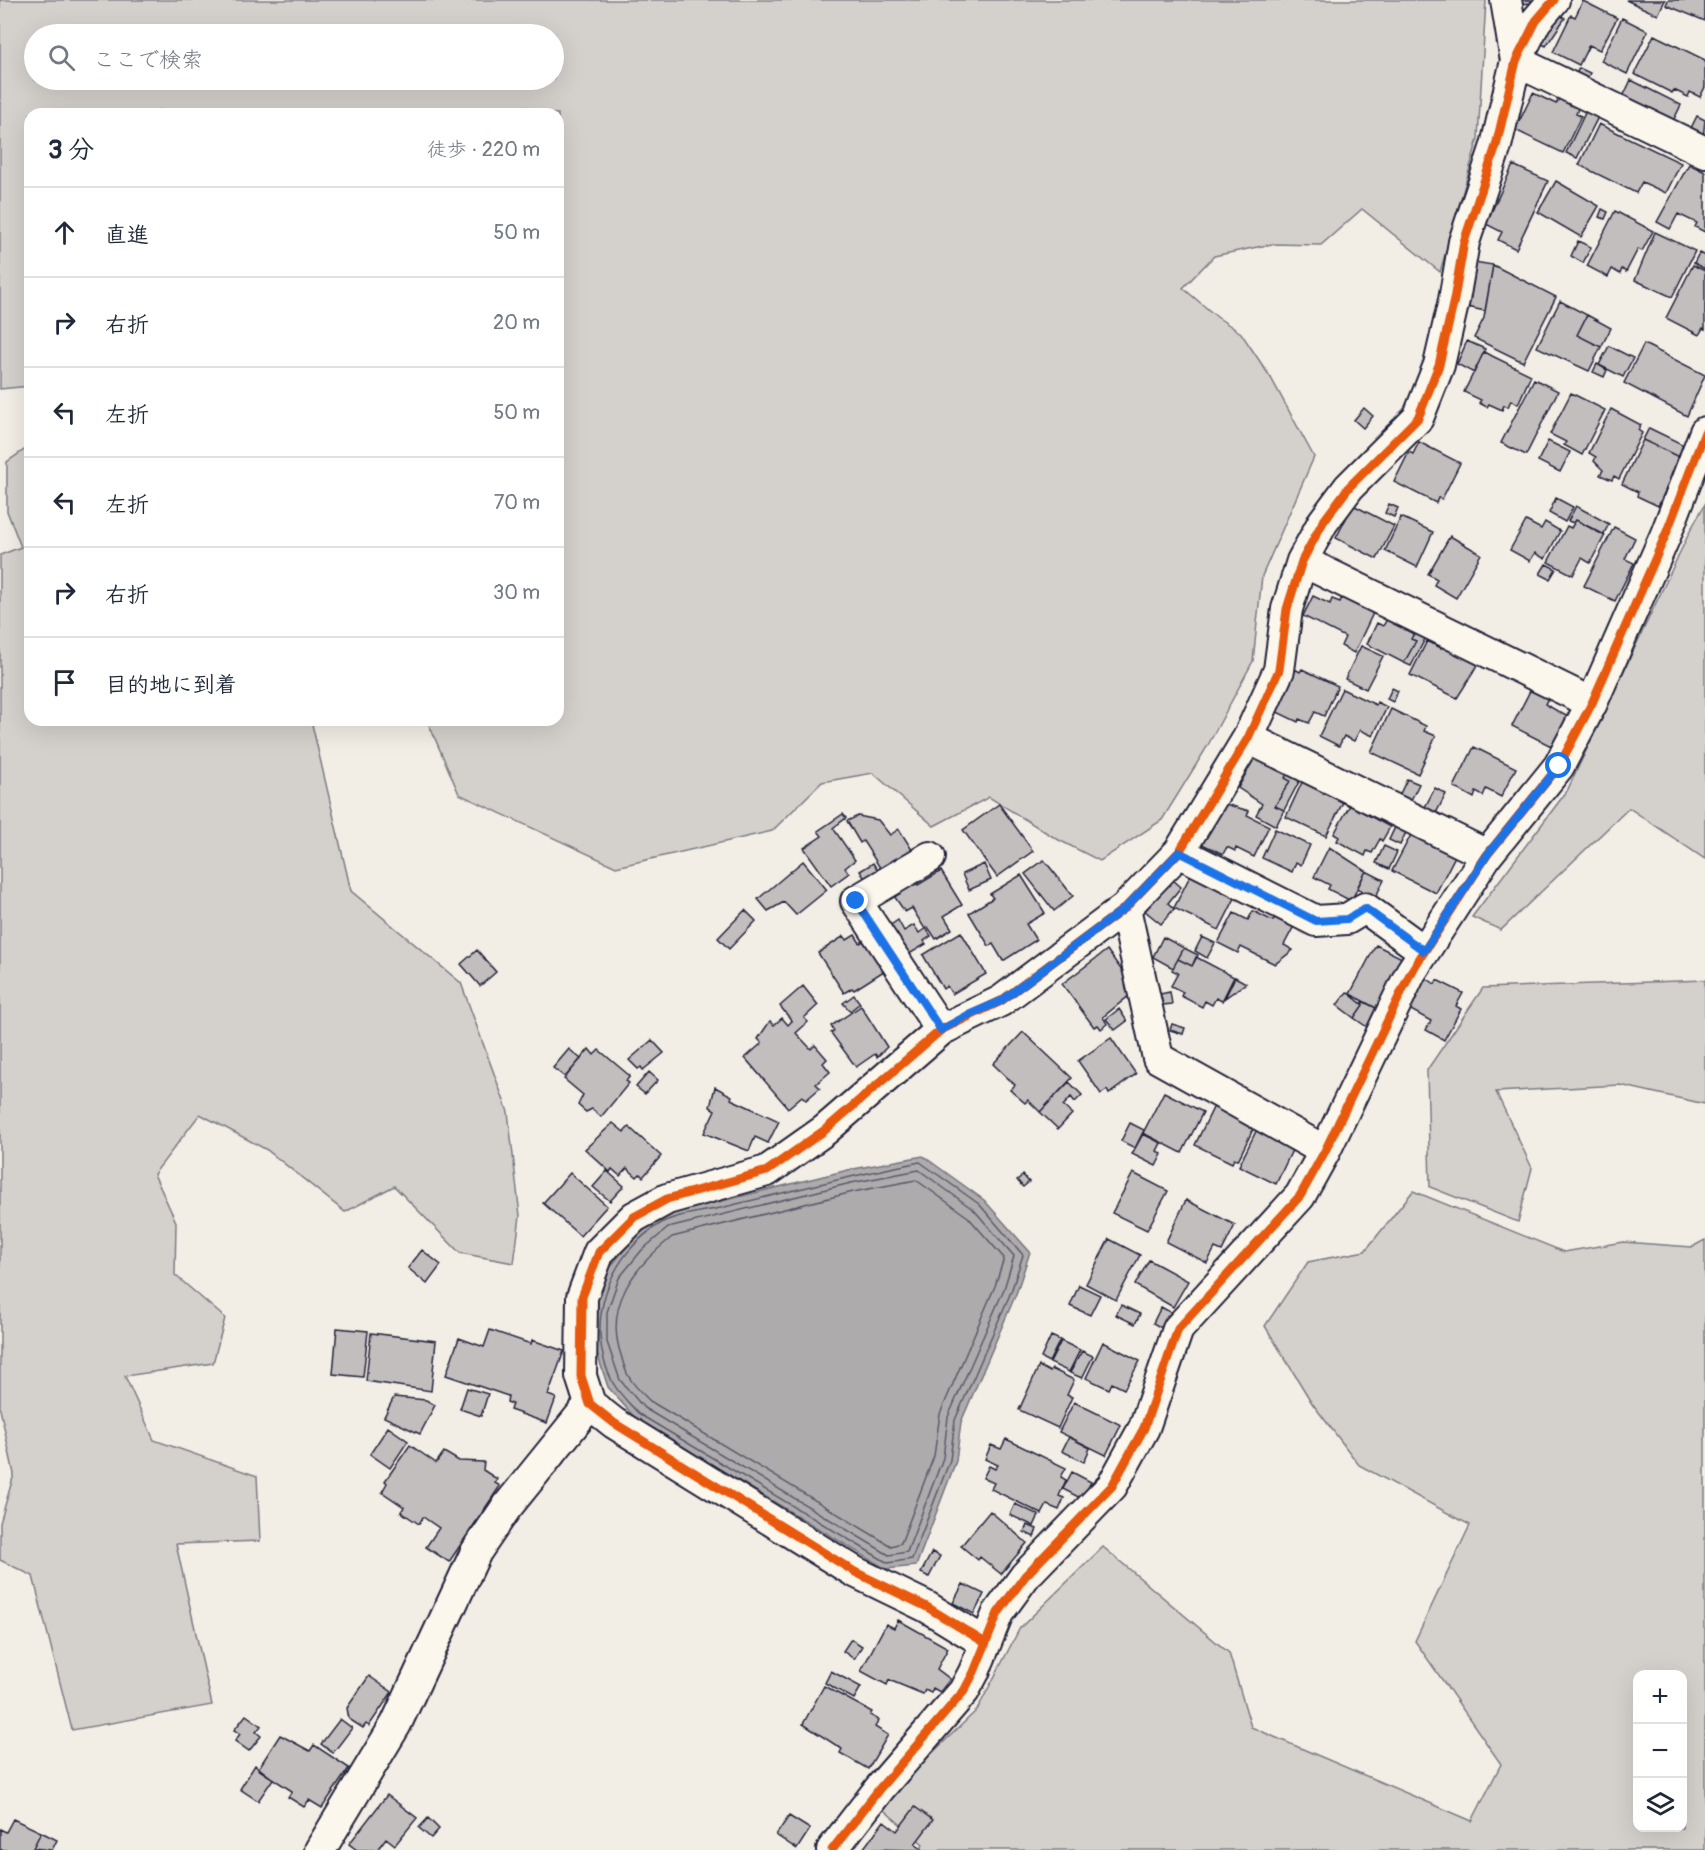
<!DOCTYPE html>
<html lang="ja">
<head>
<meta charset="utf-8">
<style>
  :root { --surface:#fff; --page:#f6f6f7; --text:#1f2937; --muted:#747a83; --line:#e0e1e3 }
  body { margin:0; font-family:Pangolin,"Klee One",sans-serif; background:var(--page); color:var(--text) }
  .controls { position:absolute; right:18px; bottom:18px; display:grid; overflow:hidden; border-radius:12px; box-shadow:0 6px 24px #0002 }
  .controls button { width:54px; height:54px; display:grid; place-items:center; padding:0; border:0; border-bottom:2px solid var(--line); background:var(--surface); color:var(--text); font:30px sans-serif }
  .stop { position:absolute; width:18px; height:18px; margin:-14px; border:4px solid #1a73e8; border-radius:50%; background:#fff }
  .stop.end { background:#1a73e8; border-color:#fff; box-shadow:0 2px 6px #0008 }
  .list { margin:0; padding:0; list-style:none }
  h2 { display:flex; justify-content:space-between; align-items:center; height:78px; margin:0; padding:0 24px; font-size:26px }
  h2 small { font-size:20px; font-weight:400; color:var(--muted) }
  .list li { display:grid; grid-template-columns:39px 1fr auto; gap:18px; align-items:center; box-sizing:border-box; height:90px; padding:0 24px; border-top:2px solid var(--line) }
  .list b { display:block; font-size:22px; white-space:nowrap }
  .list em { font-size:20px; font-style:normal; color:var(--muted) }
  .icon { flex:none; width:33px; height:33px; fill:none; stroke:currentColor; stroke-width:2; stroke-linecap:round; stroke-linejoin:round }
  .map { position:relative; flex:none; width:1705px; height:1850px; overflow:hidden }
  .search { position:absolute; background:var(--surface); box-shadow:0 6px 24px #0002; left:24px; top:24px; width:540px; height:66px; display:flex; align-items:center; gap:15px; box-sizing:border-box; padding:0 21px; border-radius:33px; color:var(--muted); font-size:22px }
  .panel { position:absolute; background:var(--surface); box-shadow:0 6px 24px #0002; left:24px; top:108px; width:540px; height:618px; border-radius:18px }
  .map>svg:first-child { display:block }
  .green { fill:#d4d1cc; stroke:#7b7a84; stroke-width:1.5; fill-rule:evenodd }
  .water { fill:#aeabad; stroke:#76747f; stroke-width:1.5 }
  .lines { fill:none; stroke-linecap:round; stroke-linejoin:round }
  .shore { stroke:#5a5969; stroke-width:1.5 }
  .building { fill:#c2bebe; stroke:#22223b; stroke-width:1.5 }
  .minor-casing { stroke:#22223b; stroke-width:34 }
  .minor { stroke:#fbf7ec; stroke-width:30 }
  .cycleway-casing { stroke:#fbf7ec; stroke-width:13 }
  .cycleway { stroke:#e8590c; stroke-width:9 }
  .route { stroke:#1a73e8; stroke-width:8 }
</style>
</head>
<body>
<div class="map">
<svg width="1705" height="1850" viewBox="0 0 1705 1850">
  <rect width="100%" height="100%" fill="#f2eee5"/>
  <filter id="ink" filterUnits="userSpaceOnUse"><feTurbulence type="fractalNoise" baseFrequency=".0167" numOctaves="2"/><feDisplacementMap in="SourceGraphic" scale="12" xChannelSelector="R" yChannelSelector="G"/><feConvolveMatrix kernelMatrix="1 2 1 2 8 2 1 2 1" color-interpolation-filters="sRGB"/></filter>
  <g filter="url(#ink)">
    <path class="green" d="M0,0H1486L1478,139L1440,272L1362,209L1321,245L1272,244L1214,256L1183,288L1217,317L1241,333L1271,378L1314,457L1262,576L1253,661L1207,747L1162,820L1100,861L1055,838L989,797L934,826L873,773L822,782L772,831L616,867L459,794L427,720H558V114H30V386L0,389ZM34,34H554V80H34Z
      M30,446V720H311L351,891L461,983L508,1112L520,1216L514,1263L460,1253L394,1186L345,1212L267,1150L200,1114L154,1174L176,1222L175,1275L225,1318L213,1363L125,1376L154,1440L257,1476L260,1541L176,1544L212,1705L72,1730L33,1576L0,1560V1523L14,1474L0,1409V555L21,547L7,511V462Z
      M1705,504V859L1629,808L1501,930L1472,917L1567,791L1691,529Z
      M1705,980V1104L1620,1085L1496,1092L1532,1168L1518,1222L1430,1187L1427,1070L1483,988Z
      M1413,1191L1564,1252L1623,1242L1692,1247L1705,1240V1850H921L923,1844L878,1805L977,1710L1020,1628L1103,1547L1229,1653L1251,1727L1472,1821L1501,1764L1415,1641L1470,1525L1359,1465L1312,1403L1265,1326L1308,1262L1365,1251ZM1638,1674H1682V1828H1638Z"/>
    <path class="water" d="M923,1156L984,1200L1030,1252L1016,1294L961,1422L956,1461L916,1566L886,1569L636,1419L608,1387L594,1344L593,1309L607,1271L632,1240L661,1216L848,1170Z"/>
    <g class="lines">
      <path class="shore" d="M920,1162L979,1204L1023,1255L1011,1292L955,1420L950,1460L912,1559L888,1563L639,1414C631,1405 619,1394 613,1383C583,1326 607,1254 663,1222C678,1214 708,1211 725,1207C790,1191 854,1175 920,1162Z
        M919,1170L974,1210L1014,1256L1004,1289L948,1417L943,1458L907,1552L889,1555L644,1408L620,1380L607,1342V1312L619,1278L642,1250L668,1228L851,1183Z
        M916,1180L968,1217L1004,1258L995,1286L940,1414L934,1456L901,1543L891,1546L650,1401C643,1394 634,1386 629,1377C625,1371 623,1362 621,1355C604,1305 634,1267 672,1237L853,1192Z"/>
    </g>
    <path class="building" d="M1520,0H1531L1532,3L1521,4Z
      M1626,0H1665L1658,15Z
      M1668,0H1705V21L1666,5Z
      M1583,1L1617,18L1600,50L1589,45L1579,65L1553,52L1571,15L1575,17Z
      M1559,15L1565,18L1546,46L1540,43Z
      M1622,18L1648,31L1627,74L1601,61Z
      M1654,35L1705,60V87L1700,97L1690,92L1688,97L1674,90L1672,93L1634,74Z
      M1579,68L1590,73L1585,83L1574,78Z
      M1631,80L1681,105L1671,125L1621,101Z
      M1533,93L1556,104L1560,97L1579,106L1576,114L1581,116L1563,153L1515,130Z
      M159,110L179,114H158Z
      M1586,111L1598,117L1577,158L1566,153Z
      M1697,116L1705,120L1703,139L1689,132Z
      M1599,124L1681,163L1666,193L1642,182L1636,193L1579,165Z
      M1689,164L1705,172V232L1695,227L1697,223L1678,214L1670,229L1657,222Z
      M1513,165L1548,181L1516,249L1498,240L1502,232L1486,224Z
      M1556,181L1599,206L1581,237L1538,212Z
      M1602,209L1608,212L1605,219L1599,217Z
      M1615,211L1653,231L1642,251L1638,249L1626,272L1622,269L1620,274L1612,269L1608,277L1587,266Z
      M1655,232L1695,251L1672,297L1635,280Z
      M1578,241L1591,247L1583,263L1571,256Z
      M1699,253L1705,256V269L1694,263Z
      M1474,262L1493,265L1485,311L1467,307Z
      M1493,265L1556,297L1523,362L1474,338L1484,318Z
      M1693,265L1705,271V329L1703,328L1699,335L1666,318Z
      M1560,301L1587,315L1577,335L1601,347L1589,371L1537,347Z
      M1587,315L1611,328L1601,347L1577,335Z
      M1467,341L1485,349L1474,373L1457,364Z
      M1644,344L1705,375L1687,416L1624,383Z
      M1609,346L1633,358L1623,377L1599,365Z
      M1484,352L1531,375L1518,404L1511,400L1508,407L1504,405L1502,410L1489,404L1487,407L1479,403L1481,400L1464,392Z
      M1597,364L1607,370L1604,377L1593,372Z
      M1534,379L1558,391L1526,455L1501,443Z
      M1571,393L1605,410L1582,455L1564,445L1566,442L1550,434Z
      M1364,408L1373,416L1363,428L1354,420Z
      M1611,409L1641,425L1638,430L1642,433L1619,479L1614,476L1612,480L1600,475L1603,470L1594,461L1596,457L1589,453Z
      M1649,428L1686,446L1681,458L1643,440Z
      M1643,440L1681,458L1658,506L1637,496L1638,492L1622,484Z
      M1548,441L1570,452L1560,472L1538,461Z
      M1419,442L1460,463L1442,499L1438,498L1436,503L1394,482L1409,452L1413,454Z
      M1556,498L1573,507L1565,522L1549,513Z
      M1389,504L1398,508L1394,517L1385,513Z
      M1353,505L1394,526L1377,559L1336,538Z
      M1576,506L1609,524L1603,535L1576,520L1574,523L1568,521Z
      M1401,517L1433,532L1417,567L1385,551Z
      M1576,520L1605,535L1590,563L1582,558L1573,575L1548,562L1567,526L1571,528Z
      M1526,521L1541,529L1545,522L1560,531L1545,559L1535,553L1530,561L1510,550Z
      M1614,527L1635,538L1625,559L1634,563L1615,601L1584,586Z
      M1450,536L1481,554L1456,598L1434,585L1437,579L1428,574Z
      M1546,564L1556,569L1550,579L1540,574Z
      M1343,595L1374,611L1354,653L1341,646L1345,637L1303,616L1313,596L1330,604L1332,599L1340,602Z
      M1387,619L1414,633L1411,639L1416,641L1404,663L1367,644L1377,623L1383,626Z
      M1416,629L1427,635L1411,666L1404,663L1416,641L1411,639Z
      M1427,641L1441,648L1444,644L1478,665L1457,698L1410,675Z
      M1361,646L1383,656L1366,689L1345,679Z
      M1291,667L1300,672L1302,669L1338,686L1324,716L1315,712L1309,723L1299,719L1298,722L1275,711L1291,681Z
      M1532,687L1549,696L1545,704L1568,717L1553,747L1512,726Z
      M1392,688L1398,691L1393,702L1387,699Z
      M1342,689L1376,705L1377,702L1387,707L1373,736L1360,730L1354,741L1344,736L1339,746L1319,736Z
      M1391,709L1426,726L1424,731L1436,736L1418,774L1371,752Z
      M1474,747L1516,768L1501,797L1486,789L1483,796L1476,792L1474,798L1454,787Z
      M1256,755L1288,772L1285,778L1290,781L1275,806L1284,810L1276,826L1256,815L1262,804L1238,788Z
      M1288,772L1302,776L1284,810L1275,806L1290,781L1285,778Z
      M1304,778L1330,791L1329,795L1343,802L1326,836L1286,817Z
      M1407,779L1419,784L1410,802L1399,796Z
      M1435,788L1446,794L1435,815L1424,809Z
      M1222,803L1249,811L1247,815L1269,826L1254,857L1236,848L1235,851L1227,847L1223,854L1202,844Z
      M999,804L1033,851L997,877L963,830Z
      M1350,805L1390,827L1382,841L1380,839L1372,853L1367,851L1365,856L1337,841L1339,837L1334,834Z
      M843,814L846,818L833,828L855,860L845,868L849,873L831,886L804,848L822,836L818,831Z
      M858,816L878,820L890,835L899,829L914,853L884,874L863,841L860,843L847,821Z
      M1397,823L1408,828L1400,845L1389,840Z
      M1275,829L1310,845L1301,865L1296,862L1292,872L1262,858Z
      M1413,831L1455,856L1436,893L1392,871Z
      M1384,846L1397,852L1389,869L1376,863Z
      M1329,847L1366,871L1351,901L1328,889L1330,885L1314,877Z
      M1044,860L1073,896L1054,911L1025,874Z
      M803,861L827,890L796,915L784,902L768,911L758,899Z
      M873,863L882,877L869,885L860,871Z
      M984,864L991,880L969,890L962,874Z
      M941,871L962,905L944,916L952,929L936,939L928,927L925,929L912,908L905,912L892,893L914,879L918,885Z
      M1366,871L1384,880L1375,898L1357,888Z
      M1192,872L1237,894L1219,930L1174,908Z
      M1021,875L1045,913L1026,924L1036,940L1003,961L993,944L989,946L969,913L993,898L990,894Z
      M1172,879L1181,887L1168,903L1174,909L1161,924L1145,911Z
      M745,910L756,921L729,949L718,938Z
      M1253,911L1273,921L1275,916L1294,926L1284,945L1293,950L1275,964L1241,947L1238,953L1218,943L1234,913L1248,920Z
      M898,920L904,931L914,925L919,933L926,928L931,936L924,941L926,944L906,956L888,927Z
      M961,932L986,974L952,994L947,986L943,989L923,955Z
      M855,935L860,943L867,939L887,969L854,990L852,988L844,993L818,953L844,936L847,940Z
      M1163,937L1184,948L1173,968L1153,957Z
      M1202,937L1215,943L1207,958L1195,951Z
      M1376,945L1402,958L1376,1008L1350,994Z
      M1184,948L1198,955L1192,966L1178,959Z
      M477,950L496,972L480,986L461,964Z
      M1107,950L1136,990L1103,1017L1107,1024L1101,1029L1098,1025L1094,1027L1062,984Z
      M1196,957L1234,977L1222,1001L1216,998L1212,1005L1205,1001L1202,1007L1181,996L1183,992L1171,986L1178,973L1172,970L1178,959L1192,966Z
      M1235,977L1246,983L1225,998Z
      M1426,978L1435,984L1437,980L1463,993L1456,1006L1461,1009L1444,1040L1426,1030L1431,1021L1409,1009Z
      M803,986L818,1005L804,1018L808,1022L796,1033L811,1049L815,1045L827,1059L823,1063L830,1072L816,1084L820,1088L806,1100L802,1096L788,1108L745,1058L762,1043L758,1039L770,1021L774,1025L782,1018L788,1025L792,1021L780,1006Z
      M1170,992L1172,1004L1163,1005L1160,994Z
      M1347,992L1363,1005L1354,1018L1337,1005Z
      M854,995L860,1003L850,1011L843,1003Z
      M1362,1001L1376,1008L1367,1027L1354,1018L1363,1005Z
      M861,1006L887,1047L877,1057L875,1054L856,1067L831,1033L834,1031L831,1026Z
      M1119,1009L1127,1021L1115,1030L1106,1019Z
      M1172,1024L1185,1028L1183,1034L1170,1030Z
      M1023,1032L1072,1078L1040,1112L1028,1100L1025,1103L1010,1090L1015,1085L993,1064Z
      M1111,1038L1136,1074L1109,1094L1107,1090L1101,1094L1078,1061Z
      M652,1040L664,1053L643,1070L641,1067L638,1069L629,1060Z
      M569,1049L581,1059L565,1077L553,1068Z
      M589,1049L594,1055L599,1050L630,1076L626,1081L629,1083L601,1117L592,1109L586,1112L578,1105L583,1095L564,1079Z
      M649,1072L658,1080L645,1094L636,1087Z
      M1069,1082L1082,1095L1075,1102L1071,1097L1063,1106L1072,1114L1058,1129L1040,1112Z
      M715,1087L732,1096L731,1099L779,1121L768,1143L755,1137L749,1151L704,1133L715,1110L710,1107Z
      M1164,1092L1203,1112L1182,1153L1143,1133Z
      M1214,1106L1255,1125L1238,1160L1234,1159L1232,1163L1195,1145Z
      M613,1123L624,1132L629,1127L661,1156L643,1177L640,1174L637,1177L627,1168L620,1176L612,1169L610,1172L585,1149Z
      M1130,1123L1144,1130L1135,1148L1121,1141Z
      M1259,1125L1294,1146L1276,1184L1239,1166Z
      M1143,1134L1161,1143L1157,1151L1162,1154L1156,1166L1132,1154Z
      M607,1171L624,1186L610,1201L593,1187Z
      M570,1173L607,1206L580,1236L543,1203Z
      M1133,1173L1168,1191L1147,1230L1112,1213Z
      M1023,1175L1029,1182L1023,1187L1017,1180Z
      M1186,1200L1235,1225L1222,1251L1215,1248L1207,1263L1166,1242Z
      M1109,1239L1140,1255L1116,1300L1086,1284Z
      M422,1250L441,1265L427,1284L408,1268Z
      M1149,1260L1188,1281L1173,1307L1135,1285Z
      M1079,1285L1100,1295L1090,1315L1070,1306Z
      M1121,1305L1140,1314L1135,1324L1116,1315Z
      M1161,1307L1172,1313L1163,1329L1153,1323Z
      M337,1328L368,1331L363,1377L333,1374Z
      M490,1330L531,1344L532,1340L564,1351L548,1395L556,1398L547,1423L510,1410L512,1404L507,1402L508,1396L446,1375L459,1338L484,1347Z
      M371,1333L436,1341L431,1391L366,1381Z
      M1051,1336L1060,1340L1049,1362L1041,1358Z
      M1061,1341L1080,1350L1069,1372L1050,1363Z
      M1103,1342L1140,1361L1124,1389L1112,1383L1109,1389L1086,1378Z
      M1082,1351L1093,1356L1082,1378L1070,1373Z
      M1039,1366L1050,1372L1052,1369L1074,1380L1067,1395L1072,1397L1058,1428L1019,1410Z
      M467,1388L488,1394L481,1416L460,1409Z
      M394,1397L426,1400L435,1405L420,1434L384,1417Z
      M1074,1402L1121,1425L1106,1455L1059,1432Z
      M388,1427L408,1441L390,1468L370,1454Z
      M1069,1437L1090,1448L1084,1462L1062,1451Z
      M1006,1439L1066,1468L1061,1477L1066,1480L1059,1496L1064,1498L1059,1510L1047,1505L1042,1514L991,1489L994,1483L983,1478L989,1466L995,1469L998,1465L985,1459L991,1445L1001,1449Z
      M410,1445L436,1463L444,1452L459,1461L484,1462L483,1470L497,1479L495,1483L500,1486L449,1562L426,1547L439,1528L423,1517L419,1524L401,1512L404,1507L382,1492L387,1483L385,1481Z
      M1072,1472L1091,1482L1082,1499L1063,1489Z
      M1015,1504L1039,1515L1034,1526L1010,1515Z
      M990,1511L1027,1543L1001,1574L980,1557L978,1560L961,1546Z
      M1027,1525L1037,1529L1034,1537L1024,1532Z
      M932,1552L940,1556L929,1577L921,1573Z
      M963,1584L984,1594L974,1614L953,1603Z
      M898,1620L948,1648L937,1669L950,1679L940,1692L933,1688L931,1693L925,1690L923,1694L889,1680L887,1685L861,1671L886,1624L894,1628Z
      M851,1639L862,1646L854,1659L843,1651Z
      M831,1671L861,1687L854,1699L825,1683Z
      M369,1676L392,1692L369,1726L366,1724L363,1728L349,1719L347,1708Z
      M824,1686L872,1712L870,1715L879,1720L875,1727L888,1735L868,1769L840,1753L842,1749L803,1724Z
      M246,1715L261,1726L256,1732L261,1736L249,1751L235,1741L240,1734L234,1730Z
      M340,1719L352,1728L333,1753L321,1744Z
      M280,1735L310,1751L314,1745L349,1768L322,1808L309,1800L304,1807L288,1797L292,1791L258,1769Z
      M255,1765L273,1779L258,1801L240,1789Z
      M387,1795L417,1818L395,1845L386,1838L377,1850H357L349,1844Z
      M915,1807L933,1820L915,1844L923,1850L863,1849L884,1821L897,1831Z
      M789,1816L810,1829L797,1849L776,1835Z
      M428,1818L439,1829L431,1838L419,1828Z
      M13,1819L41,1832L33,1848L38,1850H0V1829L6,1832Z
      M41,1832L57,1840L52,1850L33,1848Z"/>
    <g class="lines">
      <g class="minor-casing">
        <path id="minor" d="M1506,0L1516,61L1705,152
          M1302,561L1592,703
          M1248,738L1487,855
          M1179,852L1316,921L1347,919L1365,908L1424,951
          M930,857L856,901L941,1030
          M1125,908L1158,1058L1325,1151
          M984,1642L927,1607L855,1572L614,1423L590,1404L581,1376L582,1297L599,1252L634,1217L667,1199L767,1171L825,1130L941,1030L1001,1001L1125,908L1179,852L1248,738L1279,670L1287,609L1302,561L1323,522L1349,487L1418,418L1439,365L1454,300L1464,242L1496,146L1516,61L1536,21L1554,0
          M320,1850L396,1724L476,1552L506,1508L590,1404
          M832,1850L880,1788L964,1691L974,1672L998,1613L1025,1576L1112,1486L1144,1428L1178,1329L1300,1196L1325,1151L1411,972L1487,855L1559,766L1592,703L1666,534L1705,432"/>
      </g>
      <use href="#minor" class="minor"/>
      <g class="cycleway-casing">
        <path id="cycleway" d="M984,1642L927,1607L855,1572L614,1423L590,1404L581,1376L582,1297L599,1252L634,1217L667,1199L767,1171L825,1130L941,1030L1001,1001L1125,908L1179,852L1248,738L1279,670L1287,609L1302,561L1323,522L1349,487L1418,418L1439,365L1454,300L1464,242L1496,146L1516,61L1536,21L1554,0
          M832,1850L880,1788L964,1691L974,1672L998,1613L1025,1576L1112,1486L1144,1428L1178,1329L1300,1196L1325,1151L1411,972L1487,855L1559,766L1592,703L1666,534L1705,432"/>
      </g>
      <use href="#cycleway" class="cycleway"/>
    </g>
  </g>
  <g class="lines" filter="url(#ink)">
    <path class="route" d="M856,901L941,1030L966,1016L1001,1001L1125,908L1179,852L1316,921L1347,919L1365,908L1424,951L1487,855L1559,766"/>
  </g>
</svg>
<div class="controls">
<button>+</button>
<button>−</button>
<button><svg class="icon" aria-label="layers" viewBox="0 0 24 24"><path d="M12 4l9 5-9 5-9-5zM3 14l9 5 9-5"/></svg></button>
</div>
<div class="stop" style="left:1559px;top:766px"></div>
<div class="stop end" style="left:856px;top:901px"></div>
<div class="search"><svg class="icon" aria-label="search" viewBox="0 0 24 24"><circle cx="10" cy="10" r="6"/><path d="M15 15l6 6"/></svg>ここで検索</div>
<section class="panel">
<h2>3 分<small>徒歩 · 220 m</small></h2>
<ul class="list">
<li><svg class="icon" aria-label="ahead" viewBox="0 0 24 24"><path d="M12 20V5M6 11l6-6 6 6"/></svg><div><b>直進</b></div><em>50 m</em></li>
<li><svg class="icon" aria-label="right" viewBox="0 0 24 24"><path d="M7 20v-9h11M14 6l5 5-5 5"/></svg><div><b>右折</b></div><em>20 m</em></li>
<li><svg class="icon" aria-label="left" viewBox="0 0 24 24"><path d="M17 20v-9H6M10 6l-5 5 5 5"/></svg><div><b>左折</b></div><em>50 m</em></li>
<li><svg class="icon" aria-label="left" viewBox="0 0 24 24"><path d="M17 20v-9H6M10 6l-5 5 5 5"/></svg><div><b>左折</b></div><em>70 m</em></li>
<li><svg class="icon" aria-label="right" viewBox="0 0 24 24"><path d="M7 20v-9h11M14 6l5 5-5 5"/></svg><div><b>右折</b></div><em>30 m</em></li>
<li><svg class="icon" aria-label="arrive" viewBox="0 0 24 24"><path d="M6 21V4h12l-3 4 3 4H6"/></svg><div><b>目的地に到着</b></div></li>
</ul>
</section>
</div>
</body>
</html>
